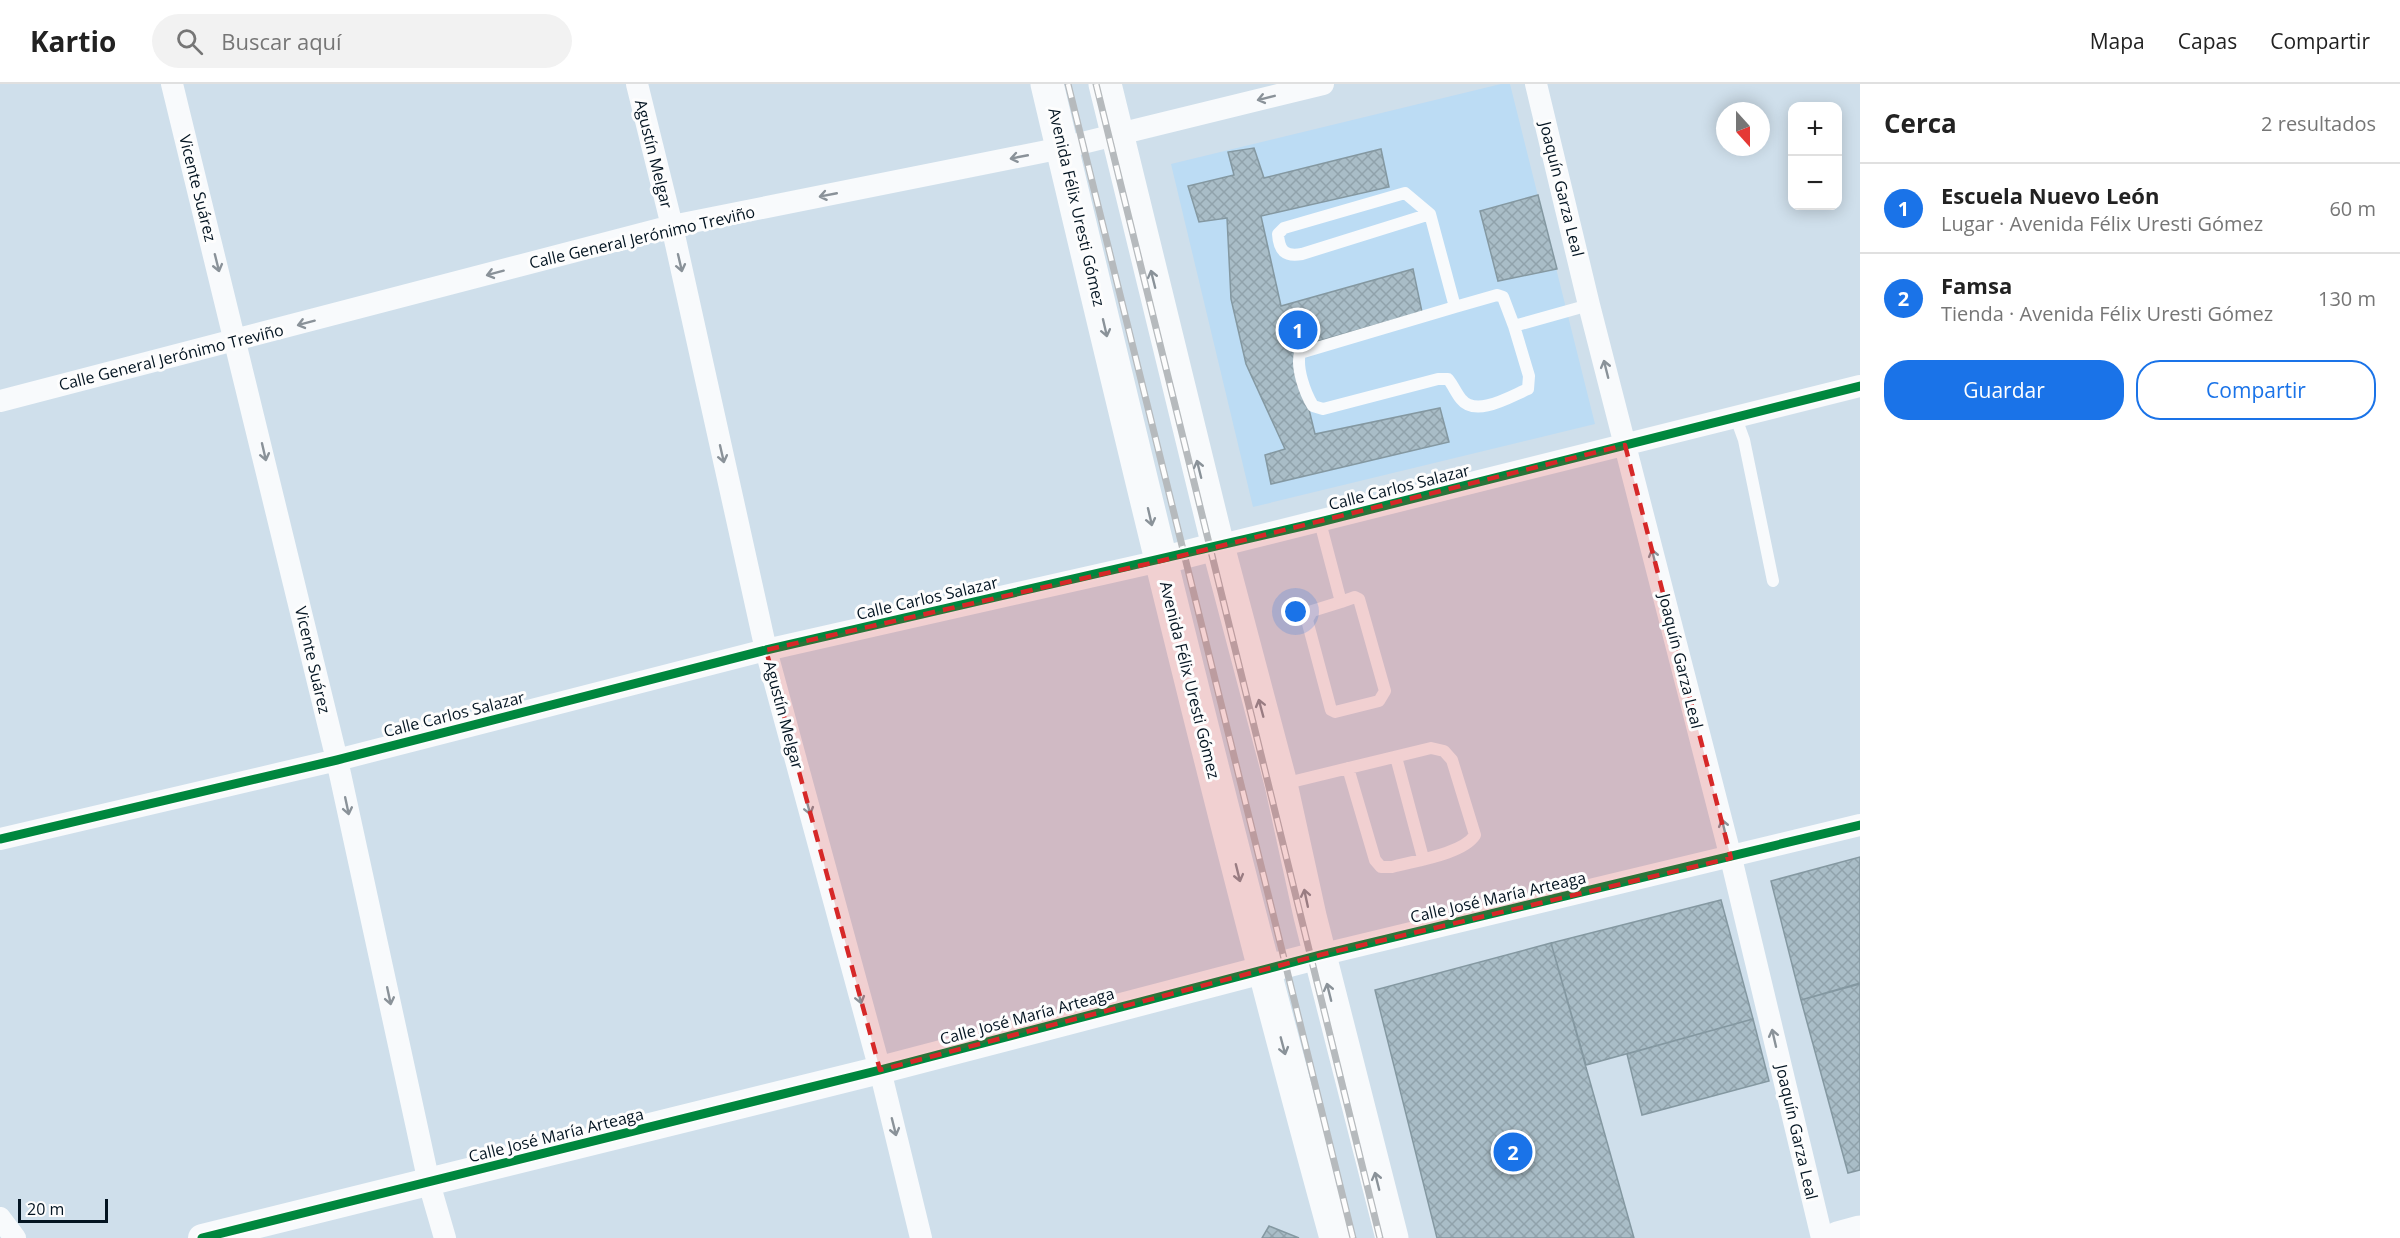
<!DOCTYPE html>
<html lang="es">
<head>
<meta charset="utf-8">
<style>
  :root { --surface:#fff; --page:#f2f2f2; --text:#222; --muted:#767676; --line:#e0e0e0; --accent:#1a73e8 }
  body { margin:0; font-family:"Open Sans",sans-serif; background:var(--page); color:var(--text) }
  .controls { position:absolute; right:18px; top:18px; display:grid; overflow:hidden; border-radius:12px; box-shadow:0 3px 15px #0003 }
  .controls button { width:54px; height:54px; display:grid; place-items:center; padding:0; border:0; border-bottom:2px solid var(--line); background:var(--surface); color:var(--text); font:30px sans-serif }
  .compass { position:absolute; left:1716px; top:18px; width:54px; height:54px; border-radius:50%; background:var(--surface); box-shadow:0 3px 15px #0003; rotate:159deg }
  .scale { position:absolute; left:18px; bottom:15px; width:90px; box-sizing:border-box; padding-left:6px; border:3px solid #031421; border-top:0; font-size:16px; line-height:21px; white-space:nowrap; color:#031421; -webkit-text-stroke:4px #fdfdfd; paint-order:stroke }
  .you { position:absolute; left:1296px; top:528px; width:21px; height:21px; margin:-15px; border:4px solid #fff; border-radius:50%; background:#1a73e8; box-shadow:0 0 0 9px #1a73e833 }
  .badge { display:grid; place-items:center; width:39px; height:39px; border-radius:50%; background:var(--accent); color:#fff; font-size:20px; font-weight:700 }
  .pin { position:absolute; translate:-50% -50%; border:3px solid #fff; box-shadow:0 2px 6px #0006 }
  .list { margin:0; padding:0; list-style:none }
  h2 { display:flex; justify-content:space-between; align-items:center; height:78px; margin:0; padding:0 24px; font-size:26px }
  h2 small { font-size:20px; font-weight:400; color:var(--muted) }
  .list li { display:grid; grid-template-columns:39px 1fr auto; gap:18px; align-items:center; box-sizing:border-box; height:90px; padding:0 24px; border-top:2px solid var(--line) }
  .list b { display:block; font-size:22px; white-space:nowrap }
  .list p { margin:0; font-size:20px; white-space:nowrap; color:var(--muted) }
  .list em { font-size:20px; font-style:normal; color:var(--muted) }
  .actions { display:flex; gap:12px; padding:18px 24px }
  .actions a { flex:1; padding:14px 0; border:2px solid var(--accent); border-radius:24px; text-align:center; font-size:21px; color:var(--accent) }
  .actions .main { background:var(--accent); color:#fff }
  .icon { flex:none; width:33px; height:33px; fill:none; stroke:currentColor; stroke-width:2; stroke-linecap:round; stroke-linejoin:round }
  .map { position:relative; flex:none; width:1860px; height:1154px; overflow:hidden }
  header { display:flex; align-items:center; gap:36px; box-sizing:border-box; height:84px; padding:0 30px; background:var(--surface); border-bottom:2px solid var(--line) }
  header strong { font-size:28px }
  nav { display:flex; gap:33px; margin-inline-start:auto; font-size:21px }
  .search { width:420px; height:54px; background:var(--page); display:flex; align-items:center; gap:15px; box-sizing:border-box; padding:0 21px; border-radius:33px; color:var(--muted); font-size:22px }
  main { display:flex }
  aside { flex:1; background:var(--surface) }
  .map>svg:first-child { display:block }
  .built { fill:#bcdcf4 }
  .building { fill:url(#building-cross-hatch); stroke:#8498a1; stroke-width:1.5 }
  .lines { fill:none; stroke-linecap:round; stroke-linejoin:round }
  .service { stroke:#f8fafc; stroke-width:12 }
  .minor { stroke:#f8fafc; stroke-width:22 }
  .tertiary { stroke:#f8fafc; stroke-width:28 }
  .primary { stroke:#f8fafc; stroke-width:33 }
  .rail-casing { stroke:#b6babd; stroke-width:7 }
  .rail { stroke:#fdfdfd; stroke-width:4.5; stroke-dasharray:14; stroke-linecap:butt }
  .cycleway-casing { stroke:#fdfdfd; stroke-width:13 }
  .cycleway { stroke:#00873e; stroke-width:9 }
  .oneway { stroke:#8a9299 }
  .marked { fill:#d62828; fill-opacity:0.2; stroke:#d62828; stroke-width:4.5; stroke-dasharray:12 8; stroke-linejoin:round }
  .labels { text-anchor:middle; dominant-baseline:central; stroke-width:6; stroke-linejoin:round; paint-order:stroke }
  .street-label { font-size:16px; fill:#031421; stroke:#fdfdfd }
</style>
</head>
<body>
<header>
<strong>Kartio</strong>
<div class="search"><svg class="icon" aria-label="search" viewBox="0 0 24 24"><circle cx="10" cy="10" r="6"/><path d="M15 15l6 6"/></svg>Buscar aquí</div>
<nav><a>Mapa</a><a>Capas</a><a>Compartir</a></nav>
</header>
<main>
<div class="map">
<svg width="1860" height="1154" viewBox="0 0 1860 1154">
  <defs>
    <pattern id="building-cross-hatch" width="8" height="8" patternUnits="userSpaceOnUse" patternTransform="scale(1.5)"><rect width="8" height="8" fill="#a9bdc7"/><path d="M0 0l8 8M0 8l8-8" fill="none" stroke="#90a2ab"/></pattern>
  </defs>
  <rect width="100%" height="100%" fill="#cfdfeb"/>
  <path class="built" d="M1501,0H1510L1595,340L1253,423L1171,80Z"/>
  <path class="building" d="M1254,64L1264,94L1381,65L1389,103L1261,132L1281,222L1413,185L1422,228L1294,264L1315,350L1440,324L1449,358L1271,400L1265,371L1285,365L1246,280L1231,215L1227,134L1199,138L1188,102L1234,91L1228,68Z
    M1538,111L1557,185L1498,197L1480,127Z
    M1860,773V899L1801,916L1771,797Z
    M1721,816L1753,935L1586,981L1551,859Z
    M1551,859L1634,1154H1437L1375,906Z
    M1860,900V1086L1848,1089L1801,916Z
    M1753,935L1769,997L1642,1031L1627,970Z
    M1269,1142L1299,1154H1262Z"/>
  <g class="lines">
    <path class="service" d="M1430,130L1302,170C1285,173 1279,167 1278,150L1284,144L1405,109L1430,130L1455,223L1497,211L1503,213L1514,242
      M1455,223L1300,269C1296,284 1305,309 1313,322L1323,325L1438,295H1448C1453,301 1456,309 1461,315C1476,334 1511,312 1528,305L1529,292L1514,242L1589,221
      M1736,334L1744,356L1773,497
      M1320,438L1341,518L1355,513L1359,515L1385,607L1379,617L1335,628L1331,626L1307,536L1312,527L1341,518
      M1396,673L1423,774
      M1283,700C1332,688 1381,676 1431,664L1444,667L1452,676L1475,751C1463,770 1414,777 1392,783H1381L1375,776L1348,684"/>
    <path class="minor" d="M172,0L337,676L429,1099L445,1154
      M637,0L672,142L766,566L880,986L921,1154
      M1536,0L1589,221L1731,774L1822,1154
      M0,317L672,142L1062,64L1323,0
      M1218,462L1860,302
      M0,755L337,676L766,566L1160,477
      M1320,871L1860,741
      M0,1134L15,1154"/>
    <path class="tertiary" d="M1160,477L1218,462
      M202,1154L880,986L1320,871"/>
    <path class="primary" d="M1047,0C1138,386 1231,772 1336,1154
      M1105,0L1218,462L1281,700L1310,832L1392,1154
      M1838,1154L1860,1148"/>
    <g class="rail-casing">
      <path id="rail" d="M1068,0L1353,1154
        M1096,0L1380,1154"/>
    </g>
    <use href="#rail" class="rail"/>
    <g class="cycleway-casing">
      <path id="cycleway" d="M0,755L337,676L766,566L1320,438L1860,302
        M202,1154L880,986L1320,871L1860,741"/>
    </g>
    <use href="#cycleway" class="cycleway"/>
  </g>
  <defs><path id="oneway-shaft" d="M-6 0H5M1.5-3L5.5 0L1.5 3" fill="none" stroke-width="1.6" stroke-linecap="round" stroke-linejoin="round" transform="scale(1.5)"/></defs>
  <g class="oneway">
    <use href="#oneway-shaft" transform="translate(1266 14) rotate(166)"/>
    <use href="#oneway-shaft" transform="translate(1019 73) rotate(169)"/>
    <use href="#oneway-shaft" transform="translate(828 111) rotate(169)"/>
    <use href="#oneway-shaft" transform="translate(217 179) rotate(76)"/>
    <use href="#oneway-shaft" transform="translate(680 179) rotate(77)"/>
    <use href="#oneway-shaft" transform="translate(495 189) rotate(165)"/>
    <use href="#oneway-shaft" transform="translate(1153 195) rotate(-104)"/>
    <use href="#oneway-shaft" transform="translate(306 239) rotate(165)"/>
    <use href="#oneway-shaft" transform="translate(1105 244) rotate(77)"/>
    <use href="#oneway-shaft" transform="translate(1606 285) rotate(-104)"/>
    <use href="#oneway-shaft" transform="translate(264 368) rotate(77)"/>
    <use href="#oneway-shaft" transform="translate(722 370) rotate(77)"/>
    <use href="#oneway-shaft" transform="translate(1199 385) rotate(-104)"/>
    <use href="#oneway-shaft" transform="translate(1150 433) rotate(77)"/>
    <use href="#oneway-shaft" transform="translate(1654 474) rotate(-104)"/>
    <use href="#oneway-shaft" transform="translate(1261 624) rotate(-105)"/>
    <use href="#oneway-shaft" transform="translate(347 722) rotate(78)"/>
    <use href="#oneway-shaft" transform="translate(808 722) rotate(75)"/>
    <use href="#oneway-shaft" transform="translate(1724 744) rotate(-104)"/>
    <use href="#oneway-shaft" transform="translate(1238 789) rotate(76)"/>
    <use href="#oneway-shaft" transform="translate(1306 814) rotate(-102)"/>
    <use href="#oneway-shaft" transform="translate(1329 908) rotate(-104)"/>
    <use href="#oneway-shaft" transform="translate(859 911) rotate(75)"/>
    <use href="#oneway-shaft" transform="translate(389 912) rotate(78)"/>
    <use href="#oneway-shaft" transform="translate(1774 954) rotate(-103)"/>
    <use href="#oneway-shaft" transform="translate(1283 962) rotate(75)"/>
    <use href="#oneway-shaft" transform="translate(894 1043) rotate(76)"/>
    <use href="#oneway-shaft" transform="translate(1377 1097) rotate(-104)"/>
  </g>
  <path class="marked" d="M1625,361L1731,774L1320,871L880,986L766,566L1160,477Z"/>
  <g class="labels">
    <g class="street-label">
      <text transform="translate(654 70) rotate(76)">Agustín Melgar</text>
      <text transform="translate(198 104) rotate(76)">Vicente Suárez</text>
      <text transform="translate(1562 105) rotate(76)">Joaquín Garza Leal</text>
      <text transform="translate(1077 123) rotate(77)">Avenida Félix Uresti Gómez</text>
      <text transform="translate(642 153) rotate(-13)">Calle General Jerónimo Treviño</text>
      <text transform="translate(171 273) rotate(-14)">Calle General Jerónimo Treviño</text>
      <text transform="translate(1399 403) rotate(-14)">Calle Carlos Salazar</text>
      <text transform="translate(927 514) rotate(-13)">Calle Carlos Salazar</text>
      <text transform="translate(313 576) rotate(77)">Vicente Suárez</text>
      <text transform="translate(1681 577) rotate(76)">Joaquín Garza Leal</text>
      <text transform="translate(1190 596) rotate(76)">Avenida Félix Uresti Gómez</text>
      <text transform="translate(454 630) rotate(-14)">Calle Carlos Salazar</text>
      <text transform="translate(784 631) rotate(75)">Agustín Melgar</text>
      <text transform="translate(1498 813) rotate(-13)">Calle José María Arteaga</text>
      <text transform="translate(1027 932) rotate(-15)">Calle José María Arteaga</text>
      <text transform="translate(1797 1048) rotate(77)">Joaquín Garza Leal</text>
      <text transform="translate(556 1051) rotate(-14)">Calle José María Arteaga</text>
    </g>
  </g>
</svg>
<div class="controls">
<button>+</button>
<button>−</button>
</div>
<svg class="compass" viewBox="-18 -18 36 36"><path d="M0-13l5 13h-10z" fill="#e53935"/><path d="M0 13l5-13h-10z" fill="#767676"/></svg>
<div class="scale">20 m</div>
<div class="you"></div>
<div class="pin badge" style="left:1298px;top:246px">1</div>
<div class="pin badge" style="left:1513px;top:1068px">2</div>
</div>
<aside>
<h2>Cerca<small>2 resultados</small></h2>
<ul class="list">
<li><span class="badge">1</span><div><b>Escuela Nuevo León</b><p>Lugar · Avenida Félix Uresti Gómez</p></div><em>60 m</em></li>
<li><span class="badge">2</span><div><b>Famsa</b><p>Tienda · Avenida Félix Uresti Gómez</p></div><em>130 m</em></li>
</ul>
<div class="actions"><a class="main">Guardar</a><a>Compartir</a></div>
</aside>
</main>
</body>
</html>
